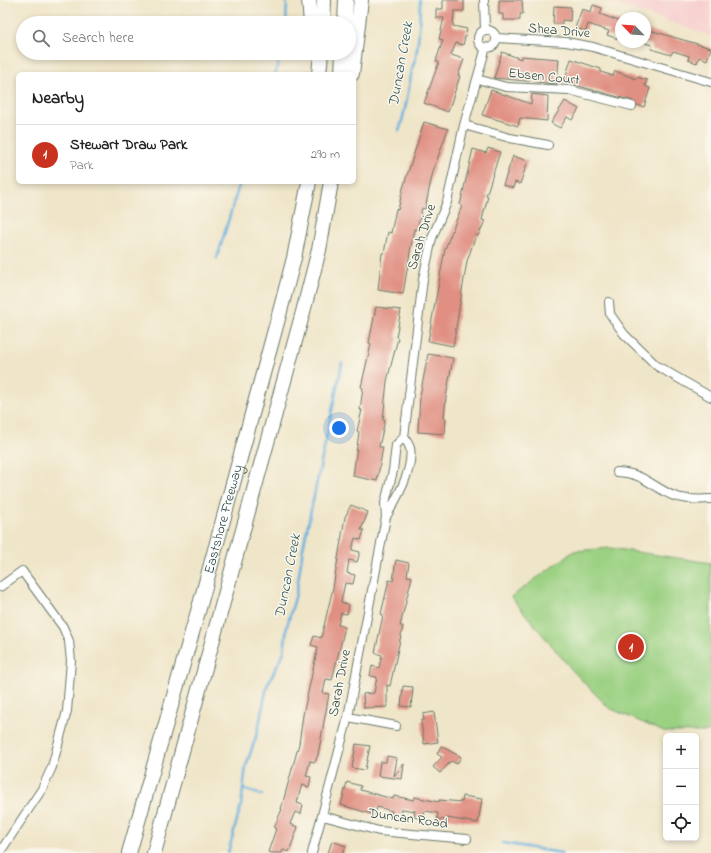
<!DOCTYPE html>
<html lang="en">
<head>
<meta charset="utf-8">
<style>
  :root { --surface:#fff; --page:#f2f2f2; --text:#222; --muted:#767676; --line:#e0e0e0; --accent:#c8321e }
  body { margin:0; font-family:"Indie Flower",sans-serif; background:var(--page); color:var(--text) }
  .controls { position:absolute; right:12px; bottom:12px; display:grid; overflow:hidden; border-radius:6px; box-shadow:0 2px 6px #0003 }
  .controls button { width:36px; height:36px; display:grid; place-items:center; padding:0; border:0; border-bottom:1px solid var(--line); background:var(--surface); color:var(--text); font:20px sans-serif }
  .compass { position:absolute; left:615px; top:12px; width:36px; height:36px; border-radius:50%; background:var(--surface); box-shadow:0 2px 6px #0003; rotate:295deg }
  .you { position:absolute; left:339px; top:428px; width:14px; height:14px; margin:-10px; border:3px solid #fff; border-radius:50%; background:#1a73e8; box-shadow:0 0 0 6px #1a73e833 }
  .badge { display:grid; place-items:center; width:26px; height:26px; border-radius:50%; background:var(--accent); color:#fff; font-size:13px; font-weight:700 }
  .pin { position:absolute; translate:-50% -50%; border:2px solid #fff; box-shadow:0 1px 4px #0006 }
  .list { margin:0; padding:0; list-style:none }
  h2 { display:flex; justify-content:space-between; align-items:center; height:52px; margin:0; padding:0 16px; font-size:17px }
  h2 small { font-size:13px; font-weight:400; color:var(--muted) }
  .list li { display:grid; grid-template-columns:26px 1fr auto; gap:12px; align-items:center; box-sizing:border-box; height:60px; padding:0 16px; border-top:1px solid var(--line) }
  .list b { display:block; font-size:15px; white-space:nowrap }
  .list p { margin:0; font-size:13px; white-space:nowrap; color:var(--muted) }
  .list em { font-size:13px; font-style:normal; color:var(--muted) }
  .icon { flex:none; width:22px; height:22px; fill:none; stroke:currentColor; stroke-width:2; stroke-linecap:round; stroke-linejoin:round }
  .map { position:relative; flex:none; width:711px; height:853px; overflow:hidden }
  .search { position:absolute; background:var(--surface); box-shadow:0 2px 6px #0003; left:16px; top:16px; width:340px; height:44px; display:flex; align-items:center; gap:10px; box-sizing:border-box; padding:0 14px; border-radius:22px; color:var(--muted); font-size:15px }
  .panel { position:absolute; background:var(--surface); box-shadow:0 2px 6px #0003; left:16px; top:72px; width:340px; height:112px; border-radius:6px }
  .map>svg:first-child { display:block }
  .built { fill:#f7d0ce }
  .green { fill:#9cd183; stroke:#5e875c }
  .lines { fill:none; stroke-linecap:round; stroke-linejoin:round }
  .stream { stroke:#67b0de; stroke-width:2.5 }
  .building { fill:#e08f82 }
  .minor-casing { stroke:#687868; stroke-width:10 }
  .motorway-casing { stroke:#687868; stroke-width:16 }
  .minor { stroke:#fff; stroke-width:8 }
  .motorway { stroke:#fff; stroke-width:14 }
  .labels { text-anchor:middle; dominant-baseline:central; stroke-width:3; stroke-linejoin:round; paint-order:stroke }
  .street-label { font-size:14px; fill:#1f3d34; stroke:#fbf7ec }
  .water-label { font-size:15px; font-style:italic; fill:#315a5e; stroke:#fbf7ec }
</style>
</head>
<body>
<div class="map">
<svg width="711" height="853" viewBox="0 0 711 853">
  <rect width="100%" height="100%" fill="#fbf7ec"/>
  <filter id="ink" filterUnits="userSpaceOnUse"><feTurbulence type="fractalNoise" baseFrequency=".025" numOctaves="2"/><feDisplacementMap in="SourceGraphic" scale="8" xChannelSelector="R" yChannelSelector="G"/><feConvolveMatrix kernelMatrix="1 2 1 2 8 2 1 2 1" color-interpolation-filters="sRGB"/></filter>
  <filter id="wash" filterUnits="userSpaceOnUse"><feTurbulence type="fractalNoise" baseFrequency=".012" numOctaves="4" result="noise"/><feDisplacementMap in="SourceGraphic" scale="16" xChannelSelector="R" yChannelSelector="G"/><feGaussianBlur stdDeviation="0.9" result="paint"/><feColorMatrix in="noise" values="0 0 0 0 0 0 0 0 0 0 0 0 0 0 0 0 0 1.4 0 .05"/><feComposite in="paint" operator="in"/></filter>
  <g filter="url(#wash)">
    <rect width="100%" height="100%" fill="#efe5c8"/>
    <path class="built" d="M604,0H711V36Z"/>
    <path class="green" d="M610,548L711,563V732H664L609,708L573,671L511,597L574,551Z"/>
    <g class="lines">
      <path class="stream" d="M286,23L287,0
        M275,74L282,53
        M399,131C406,111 408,91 412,70C412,65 416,61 416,56C419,37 420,19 420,0
        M217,258L240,182
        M243,789L262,795
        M503,843L561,853
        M228,853L241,805L246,766L258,731L267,686L284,652L287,626L296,594L303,548L342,363"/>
    </g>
    <g id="blocks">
      <path class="building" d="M443,0H464V11H454L453,26L467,29L463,45L456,43L451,55L464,59L458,76H460L448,112L424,103L439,62L436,61L443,40L439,39L444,18H436V9H443Z
        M499,0H522L523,14H520V20H503V14H499Z
        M593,5L602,8L600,14L621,22V40L607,35L609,31L588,24L586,31L575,28L582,9L591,12Z
        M554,6L571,7L570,21L562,20V24H553Z
        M649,30L711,48L707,60L699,57L697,63L688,60L689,56L673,51L671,55L651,49L652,45L645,43Z
        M502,52L521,59V56L559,59L557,84L494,78Z
        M571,59L601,69V72L613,76L615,71L636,79L637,77L647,80L645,86L650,88L644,107L637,105L633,101L564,82Z
        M491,90L531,104L532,94L548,96L547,121L520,118L518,126L482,115Z
        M565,101L579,109L572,120L567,117L560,128L551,123Z
        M424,122L448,129L433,171L425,209L422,208L417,230L414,229L403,294L378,290L382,253H384L388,232L391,233L396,209L398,210L403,188Z
        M488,148L500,152L486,196H488L482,220L485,221L478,236L476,235L467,261L453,346L428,341L445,249L462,206L460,205L473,149L486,153Z
        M513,156L528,161L520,184L515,182L513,188L503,185Z
        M376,307L401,310L396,337L398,338L387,381L383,420H385L379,447H383L377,481L353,476L359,432L357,431L362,410H360L363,388L361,387L371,344L369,343Z
        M428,354L453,358L446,397L444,418H446L445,434L418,432L420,396Z
        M351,505L368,512L361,530H364L361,540L355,538L352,550L360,552L357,562L349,560L347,573L355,575L353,584L345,583L341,602L349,605L347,614L341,613L338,625L345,627L332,680L326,679L323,693L329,694L318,755L315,762L310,761L306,776L311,777L309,787L302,785L300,791L297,803L303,805L301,814L295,812L290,824L298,827L289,852L283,850L282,853H272L268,852L276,829L274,828L282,809H281L299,744L303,715L318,647L311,645L314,636L321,638L333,588L345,517Z
        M396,560L409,563L407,576L412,577L400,626H403L390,686L387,685V707L364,708L363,694L374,693L377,677L370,676L372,666L379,668L382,655L375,653L383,615L381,614L389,580L393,581Z
        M403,686L413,687L411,707L401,706Z
        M434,712L438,742L424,744L421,721L424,720L423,714Z
        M356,744L370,746L365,770L352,768Z
        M441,746L461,757L457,764L451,761L440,773L433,767L442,757L437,754Z
        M387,756L397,758L394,776L404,764L402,779L378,776L380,762H386Z
        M347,782L361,786L360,790L393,799L394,796L414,800V797L439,802V800L462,802L463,796L482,799L478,823L447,818V820L437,819L438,813L425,811L423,819L414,817L415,811L402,809L401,817L391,816L392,811L377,807L375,815L341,805Z
        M332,841L346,846L343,853H328Z"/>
    </g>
  </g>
  <g filter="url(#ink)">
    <use href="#blocks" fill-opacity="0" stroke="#687868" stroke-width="1"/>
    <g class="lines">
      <g class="minor-casing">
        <path id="minor" d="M484,0L485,30
          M478 39a9 9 0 1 1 18 0a9 9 0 1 1-18 0Z
          M496,38L566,42L593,47L711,82
          M477,79L506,87L569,90L632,106
          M464,125L510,138L548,145
          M609,302L610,314L624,334L657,366L711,397
          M404,437L423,279L432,238L447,202L464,125L486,47
          M617,472C644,473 652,487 674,496C687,500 698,500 711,499
          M0,587L22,571L63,627L69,641L71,661L67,711L52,767L42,789L0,852
          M348,717L396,726
          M323,816L379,831L467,839
          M312,853L348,717L386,517L385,503L393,471L396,445L404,437C406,440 409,445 410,448C414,469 396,500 386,517"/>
      </g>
      <g class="motorway-casing">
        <g id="motorway">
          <path d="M309,0L311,23"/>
          <path d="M323,23L324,0"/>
          <path d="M345,23L346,0"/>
          <path d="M319,74L321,53"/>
          <path d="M342,74L343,53"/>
          <path d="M352,74L361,0"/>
          <path id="s1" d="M129,853L201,601L279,315L294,258L309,182"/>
          <path d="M154,853L303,312L319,250L331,182"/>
        </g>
      </g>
      <use href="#minor" class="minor"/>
      <use href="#motorway" class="motorway"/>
    </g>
  </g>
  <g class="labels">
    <g class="street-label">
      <text transform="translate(559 31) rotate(5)">Shea Drive</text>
      <text transform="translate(544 77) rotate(6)">Ebsen Court</text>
      <text transform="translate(422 237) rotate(-73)">Sarah Drive</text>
      <text stroke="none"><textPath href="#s1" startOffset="347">Eastshore Freeway</textPath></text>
      <text transform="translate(340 683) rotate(-79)">Sarah Drive</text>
      <text transform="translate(408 819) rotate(8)">Duncan Road</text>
    </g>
    <g class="water-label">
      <text transform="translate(401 64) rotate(-80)">Duncan Creek</text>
      <text transform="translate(288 576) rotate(-79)">Duncan Creek</text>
    </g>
  </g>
</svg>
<div class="controls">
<button>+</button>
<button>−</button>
<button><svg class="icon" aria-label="locate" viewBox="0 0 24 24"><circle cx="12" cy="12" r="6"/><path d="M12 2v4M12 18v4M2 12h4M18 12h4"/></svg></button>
</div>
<svg class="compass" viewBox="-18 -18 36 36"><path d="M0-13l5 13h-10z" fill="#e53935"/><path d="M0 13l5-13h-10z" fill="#767676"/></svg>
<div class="you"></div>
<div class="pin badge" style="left:631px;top:647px">1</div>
<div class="search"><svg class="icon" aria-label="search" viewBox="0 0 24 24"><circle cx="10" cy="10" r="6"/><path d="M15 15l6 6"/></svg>Search here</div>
<section class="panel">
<h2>Nearby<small></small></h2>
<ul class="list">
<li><span class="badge">1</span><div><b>Stewart Draw Park</b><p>Park</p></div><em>290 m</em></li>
</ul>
</section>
</div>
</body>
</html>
